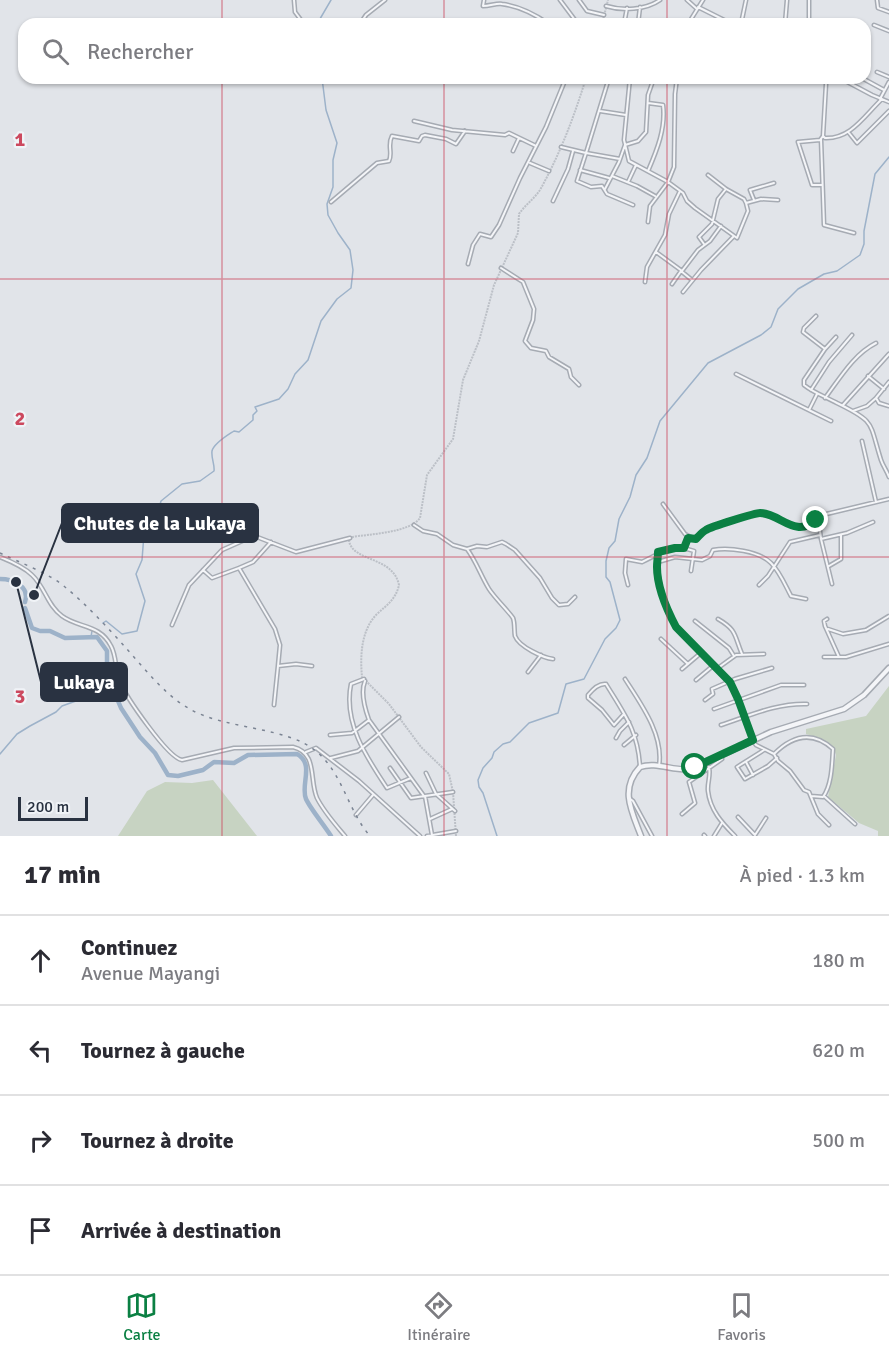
<!DOCTYPE html>
<html lang="fr">
<head>
<meta charset="utf-8">
<style>
  :root { --surface:#fff; --page:#f7f7f7; --text:#2b2b33; --muted:#7c7c81; --line:#e1e1e2; --accent:#0b8043 }
  body { margin:0; font-family:Signika,sans-serif; background:var(--page); color:var(--text) }
  .scale { position:absolute; left:18px; bottom:15px; width:70px; box-sizing:border-box; padding-left:6px; border:3px solid #293241; border-top:0; font-size:16px; line-height:21px; white-space:nowrap; color:#293241; -webkit-text-stroke:4px #f0f3f7; paint-order:stroke }
  .stop { position:absolute; width:18px; height:18px; margin:-14px; border:4px solid #0b8043; border-radius:50%; background:#fff }
  .stop.end { background:#0b8043; border-color:#fff; box-shadow:0 2px 6px #0008 }
  .list { margin:0; padding:0; list-style:none }
  h2 { display:flex; justify-content:space-between; align-items:center; height:78px; margin:0; padding:0 24px; font-size:26px }
  h2 small { font-size:20px; font-weight:400; color:var(--muted) }
  .list li { display:grid; grid-template-columns:39px 1fr auto; gap:18px; align-items:center; box-sizing:border-box; height:90px; padding:0 24px; border-top:2px solid var(--line) }
  .list b { display:block; font-size:22px; white-space:nowrap }
  .list p { margin:0; font-size:20px; white-space:nowrap; color:var(--muted) }
  .list em { font-size:20px; font-style:normal; color:var(--muted) }
  .icon { flex:none; width:33px; height:33px; fill:none; stroke:currentColor; stroke-width:2; stroke-linecap:round; stroke-linejoin:round }
  .map { position:relative; flex:none; width:889px; height:836px; overflow:hidden }
  .search { position:absolute; background:var(--surface); box-shadow:0 2px 4px #0004; left:18px; right:18px; top:18px; height:66px; display:flex; align-items:center; gap:15px; box-sizing:border-box; padding:0 21px; border-radius:18px; color:var(--muted); font-size:22px }
  .sheet { height:438px; background:var(--surface) }
  nav { display:flex; justify-content:space-around; align-items:center; box-sizing:border-box; height:84px; border-top:2px solid var(--line); background:var(--surface); font-size:16px; color:var(--muted) }
  nav a { display:grid; justify-items:center; gap:3px }
  nav .on { color:var(--accent) }
  .map>svg:first-child { display:block }
  .green { fill:#c7d3c2 }
  .lines { fill:none; stroke-linecap:round; stroke-linejoin:round }
  .stream { stroke:#9db2c9; stroke-width:1.5 }
  .river { stroke:#9db2c9; stroke-width:4.5 }
  .minor-tunnel { stroke:#bcc0c7; stroke-width:2; stroke-dasharray:2 1; stroke-linecap:butt }
  .minor-casing { stroke:#a6abb3; stroke-width:5 }
  .tertiary-casing { stroke:#a6abb3; stroke-width:7 }
  .minor { stroke:#f4f5f8; stroke-width:2 }
  .tertiary { stroke:#f4f5f8; stroke-width:4 }
  .rail { stroke:#7b8493; stroke-width:1.5; stroke-dasharray:3 6; stroke-linecap:butt }
  .route { stroke:#0b8043; stroke-width:8 }
  .grid { fill:none; stroke:#cc485e; stroke-width:1.5; stroke-opacity:0.55 }
  .grid-label { font-size:20px; text-anchor:middle; font-weight:bold; fill:#cc485e; stroke:#f0f3f7; stroke-width:4.5; stroke-linejoin:round; paint-order:stroke }
  .leader { fill:none; stroke:#293241; stroke-width:2 }
  .callout-dot { fill:#293241; stroke:#f0f3f7; stroke-width:2 }
  .callout { fill:#293241; stroke:#293241; stroke-width:2 }
  .callout-label { font-size:20px; text-anchor:middle; font-weight:bold; fill:#fff }
</style>
</head>
<body>
<div class="map">
<svg width="889" height="836" viewBox="0 0 889 836">
  <rect width="100%" height="100%" fill="#e1e4e9"/>
  <path class="green" d="M889,686V836H878V831L859,823L828,797L836,755C832,740 819,738 806,734V729L866,716Z
    M213,780L257,836H118L147,791L165,782L192,783Z"/>
  <g class="lines">
    <path class="stream" d="M317,24L331,0
      M103,623L106,621L122,634L137,631L145,601L136,574L142,560L144,534L161,532L164,529L158,512L161,501L182,484L200,481L214,471C215,465 211,458 212,451C214,443 228,435 234,431L239,432L253,420V415L257,411L255,407L279,399L288,389L295,374L308,360L321,321L337,299L351,288L353,270L350,250L338,233L328,215L327,204L333,187V160L337,143L326,110L322,78
      M91,637L92,631
      M0,754L17,734L30,726L56,712L62,706L87,697L97,681L103,680L113,689
      M497,836L483,793L479,787L478,780L483,768L492,758L494,752L503,744L510,742L529,723L558,713L566,684L584,679L605,639L616,628L620,620L610,582L606,577V561L609,548L615,541L619,519L630,497L636,475L647,458L660,421L708,363L761,335L771,327L778,309L798,289L824,274L837,271L860,255L864,244V231L875,174L889,157"/>
    <path class="river" d="M0,579C13,579 30,586 25,602
      M25,608L32,628L40,631H50L65,638L97,637L107,651V662L113,689L121,708L140,737L155,753L168,775L178,776L203,770L214,762L234,763L248,755L297,754C315,764 300,785 306,799C310,808 324,825 331,836"/>
    <path class="minor-tunnel" d="M602,24L608,0
      M456,836L453,792L449,774L421,747L389,704L362,677C360,656 361,630 377,614C387,605 396,599 399,585C393,556 353,562 349,541L352,537C369,534 409,533 420,518L427,475L453,439L463,380L479,341L494,285L518,233L519,214C525,205 534,199 540,190C560,154 574,117 586,78"/>
    <g class="minor-casing">
      <path id="minor" d="M294,0L295,12L304,24
        M484,0L483,6C490,6 497,3 502,4C518,6 536,15 549,24
        M560,0L578,24
        M579,0L587,11L604,15
        M687,0L697,9
        M809,0V24
        M877,0L878,8L889,12
        M606,6C622,11 646,10 660,0
        M698,7L732,24
        M360,24L366,15L385,0
        M624,24L627,8
        M638,24L640,7
        M688,24L703,0
        M741,24L746,0
        M785,24L787,0
        M874,25L889,31
        M877,72L889,77
        M630,78L624,140L629,161L668,182L683,193L687,201L695,208L737,238L748,211L746,203L744,199L726,189L708,175
        M840,78L872,95L889,102
        M862,78L884,90
        M853,84L854,78
        M880,99L889,82
        M648,103L663,105C666,128 657,150 648,171
        M600,111L626,115
        M414,121L452,130L505,135L509,133L536,146
        M849,133L857,143L889,111
        M823,136L826,84L828,78
        M821,139L824,225L854,233
        M625,145L638,141L646,132L648,95L654,78
        M561,147L586,153L609,78
        M513,151L519,138
        M620,159L586,153L577,181L591,187L602,186L607,194L633,205
        M530,163L549,171
        M580,170L609,178
        M612,176L637,186L655,196
        M628,182L636,165
        M822,185H812L798,142L820,140L823,136L825,138C851,139 864,116 882,99
        M605,189L619,162L625,145
        M754,200L750,190L774,183
        M553,201L568,169L573,151
        M331,202L377,163L389,161C393,153 387,145 392,136L419,141L422,136L425,135L446,139L456,144L465,131
        M746,203L761,199L778,200
        M648,222L650,206L668,182L674,167L675,94L677,78
        M704,244L699,237L712,224L718,199L726,189
        M656,252L682,271L698,250L710,241L721,226
        M468,264L473,245L480,234L491,237L499,225L520,178L546,127L566,78
        M501,268L523,282L534,309L533,320L525,341L531,348L546,351L549,357L569,369L571,377L579,385
        M645,282L647,267L665,235L669,214L680,191
        M672,284L681,271L692,280
        M683,292L701,270L734,236
        M816,316L804,328L803,332L825,349
        M836,337L825,349L804,380V385C814,393 826,397 837,403C876,422 869,422 881,460C883,466 887,471 889,477
        M736,374L831,421
        M868,376L884,389
        M889,382L876,398L879,403L889,406
        M811,390L829,362L852,335
        M825,398C840,378 854,354 876,343
        M843,405L889,354
        M809,410L817,394
        M853,411L867,406L876,398
        M862,441L876,502
        M663,504L685,534L694,539L708,528L749,515L761,513L770,515L794,527L810,525L818,518
        M414,525L423,531L437,534L453,545L467,549L477,546L487,547L502,542L506,544L515,550L540,578L552,598L559,605L568,604L575,597
        M821,539L847,533L873,522
        M684,548L689,538
        M467,549C476,561 481,576 489,589C494,597 510,613 513,618C515,623 514,631 515,636C519,647 544,658 553,659
        M658,552L657,567L660,585L671,618L680,631L730,682L738,699L753,740
        M0,557C10,561 24,567 32,575C45,587 47,605 62,616C78,628 100,624 111,646C117,657 115,671 120,682C126,697 168,758 182,760L234,748L293,747C318,753 309,780 317,798C324,812 335,824 345,836
        M658,562L675,557L702,560L710,556L713,550C729,547 759,551 771,563C780,572 785,585 791,596L806,599
        M829,566L841,559V535
        M239,568L253,562L271,542
        M203,570L212,578L239,568L275,629L280,645L278,666L296,664L312,666
        M832,584L821,539L818,516L889,499
        M628,585L625,573L626,559L642,562C661,553 672,543 694,551L691,571
        M759,585L768,576L790,542L820,535
        M718,619C737,630 734,635 742,654
        M827,619L824,621L825,626L839,657
        M695,621L729,648L734,656
        M172,625L189,585L222,550L249,538L257,537L296,552L350,538
        M828,629L843,634L866,630L889,616
        M661,639L688,664
        M824,657H846L889,644
        M718,668L736,655L764,654
        M682,669L702,652
        M528,672L541,655
        M364,679L351,684C343,723 367,758 387,788L411,778
        M625,679C641,704 664,735 659,766
        M696,680L714,665
        M365,681C360,693 365,709 369,720L424,796
        M705,700L713,694L712,689L735,679L772,668
        M274,705L278,666
        M714,709L781,685H804
        M624,714L614,725L602,710L588,698V695C592,690 599,683 606,684C625,715 638,731 640,767
        M721,725C749,716 776,703 807,704
        M330,735L352,733L369,720
        M616,738L620,731L629,722
        M752,740L756,745L774,754L778,761L790,771L804,790L809,792L818,814L829,825
        M624,745L636,735
        M764,750L737,767L745,779L768,766L777,758
        M306,752L316,748L359,781L420,836
        M774,754C792,736 812,730 833,749C832,764 832,785 823,797L811,796
        M331,758L358,751L399,717
        M746,762L753,775
        M709,767C711,776 707,783 708,791C710,810 722,823 735,836
        M390,768L411,798L453,792
        M426,773L436,794L455,811
        M425,796L432,835
        M824,796L855,824
        M629,798L633,801L652,836
        M682,814L695,803L689,782L722,759L720,756
        M356,815L373,795
        M738,817L755,835L766,818
        M430,819L452,809
        M704,835L705,836
        M427,836L456,831
        M714,836L722,823"/>
    </g>
    <g class="tertiary-casing">
      <path id="tertiary" d="M641,836C632,812 619,789 640,767C657,761 674,772 692,769L771,732L844,709L864,695L889,668"/>
    </g>
    <use href="#minor" class="minor"/>
    <use href="#tertiary" class="tertiary"/>
    <path class="rail" d="M0,553C20,563 49,573 65,587C86,604 108,628 126,648C145,669 164,694 188,708C224,730 288,726 317,752C343,774 348,811 370,836"/>
  </g>
  <g class="lines">
    <path class="route" d="M695,767L753,740L738,699L730,682L676,627C667,610 657,586 657,567C657,562 658,557 658,552L675,548H684L688,538L696,539C699,536 702,532 706,530C710,527 755,513 760,513C780,513 795,539 816,520"/>
  </g>
  <path class="grid" d="M222,0V24M444,0V24M667,0V24M222,78V836M444,78V836M667,78V836M0,279H889M0,557H889"/>
  <g class="grid-label">
    <text x="20" y="146">1</text>
    <text x="20" y="425">2</text>
    <text x="20" y="703">3</text>
  </g>
  <path class="leader" d="M34 595L62 523M16 582L41 682"/>
  <g class="callout-dot">
    <circle cx="34" cy="595" r="6"/>
    <circle cx="16" cy="582" r="6"/>
  </g>
  <g class="callout">
    <rect x="62" y="504" width="196" height="38" rx="6"/>
    <rect x="41" y="663" width="86" height="38" rx="6"/>
  </g>
  <g class="callout-label">
    <text x="160" y="530">Chutes de la Lukaya</text>
    <text x="84" y="689">Lukaya</text>
  </g>
</svg>
<div class="scale">200 m</div>
<div class="stop" style="left:695px;top:767px"></div>
<div class="stop end" style="left:816px;top:520px"></div>
<div class="search"><svg class="icon" aria-label="search" viewBox="0 0 24 24"><circle cx="10" cy="10" r="6"/><path d="M15 15l6 6"/></svg>Rechercher</div>
</div>
<section class="sheet">
<h2>17 min<small>À pied · 1.3 km</small></h2>
<ul class="list">
<li><svg class="icon" aria-label="ahead" viewBox="0 0 24 24"><path d="M12 20V5M6 11l6-6 6 6"/></svg><div><b>Continuez</b><p>Avenue Mayangi</p></div><em>180 m</em></li>
<li><svg class="icon" aria-label="left" viewBox="0 0 24 24"><path d="M17 20v-9H6M10 6l-5 5 5 5"/></svg><div><b>Tournez à gauche</b></div><em>620 m</em></li>
<li><svg class="icon" aria-label="right" viewBox="0 0 24 24"><path d="M7 20v-9h11M14 6l5 5-5 5"/></svg><div><b>Tournez à droite</b></div><em>500 m</em></li>
<li><svg class="icon" aria-label="arrive" viewBox="0 0 24 24"><path d="M6 21V4h12l-3 4 3 4H6"/></svg><div><b>Arrivée à destination</b></div></li>
</ul>
</section>
<nav>
<a class="on"><svg class="icon" aria-label="map" viewBox="0 0 24 24"><path d="M3 6l6-2 6 2 6-2v14l-6 2-6-2-6 2zM9 4v14M15 6v14"/></svg>Carte</a>
<a><svg class="icon" aria-label="directions" viewBox="0 0 24 24"><path d="M12 3l9 9-9 9-9-9zM9 14v-3h6M13 9l2 2-2 2"/></svg>Itinéraire</a>
<a><svg class="icon" aria-label="saved" viewBox="0 0 24 24"><path d="M7 4h10v16l-5-4-5 4z"/></svg>Favoris</a>
</nav>
</body>
</html>
